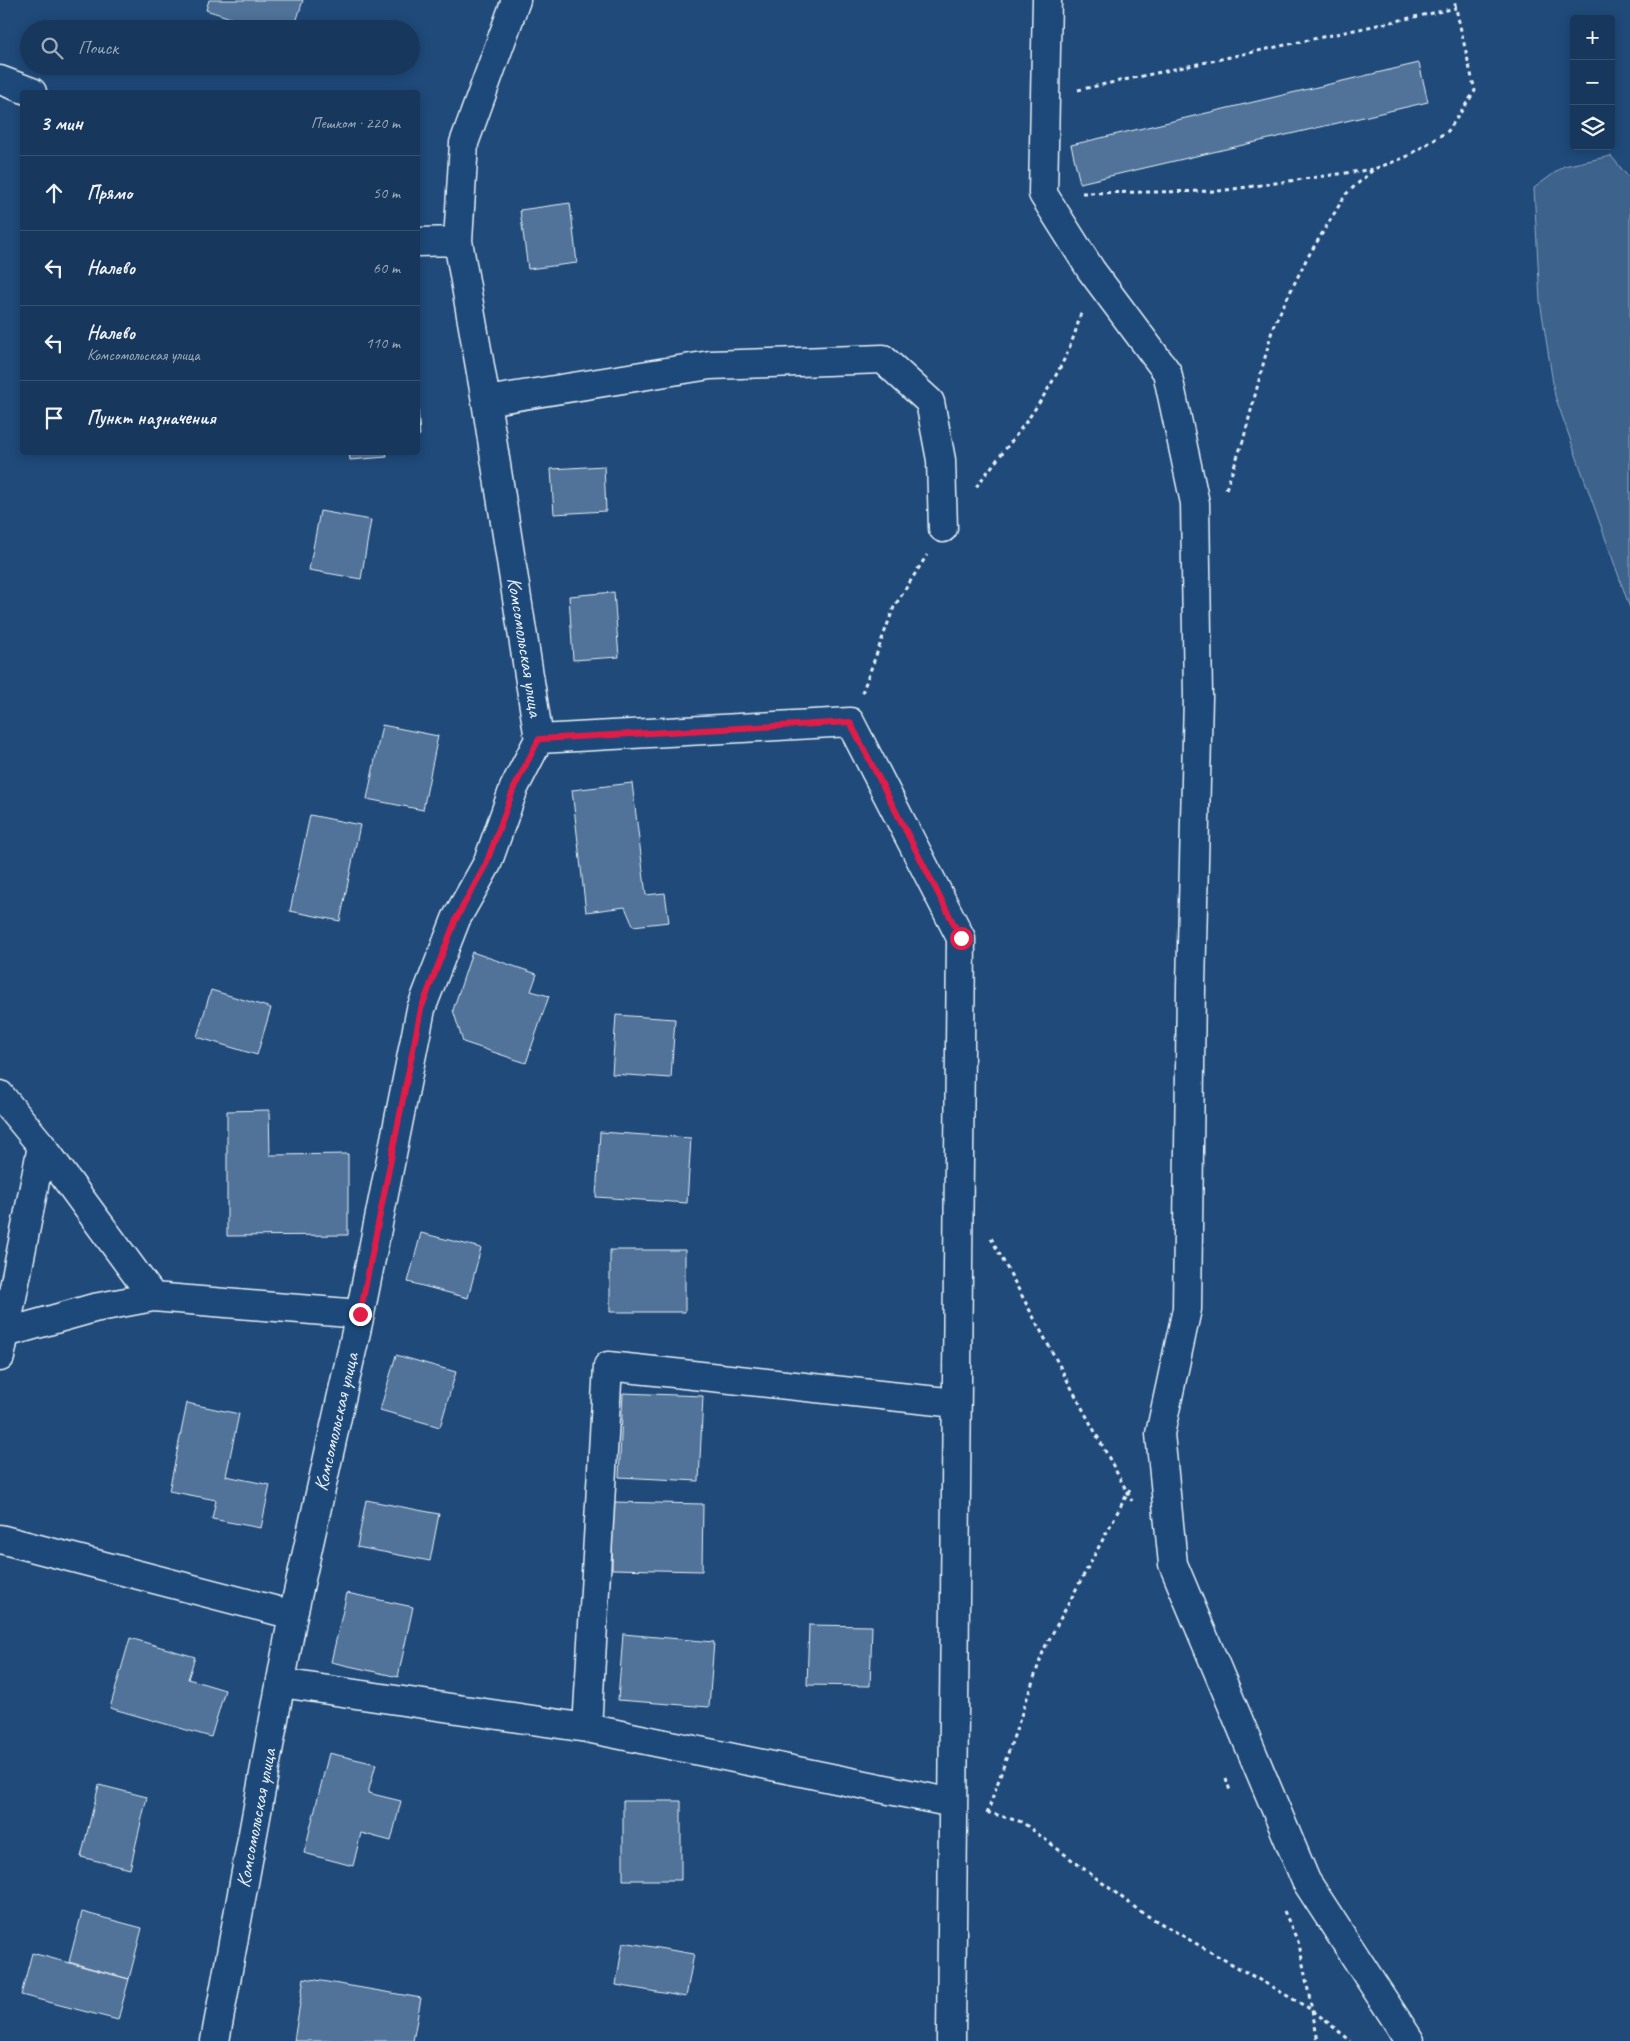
<!DOCTYPE html>
<html lang="ru">
<head>
<meta charset="utf-8">
<style>
  :root { --surface:#17385c; --page:#244365; --text:#f1f3f6; --muted:#9eacbb; --line:#365272 }
  body { margin:0; font-family:Caveat,sans-serif; background:var(--page); color:var(--text) }
  .controls { position:absolute; right:15px; top:15px; display:grid; overflow:hidden; border-radius:5px; box-shadow:0 2px 12px #0003 }
  .controls button { width:45px; height:45px; display:grid; place-items:center; padding:0; border:0; border-bottom:1px solid var(--line); background:var(--surface); color:var(--text); font:25px sans-serif }
  .stop { position:absolute; width:15px; height:15px; margin:-11px; border:4px solid #e11d48; border-radius:50%; background:#fff }
  .stop.end { background:#e11d48; border-color:#fff; box-shadow:0 1px 5px #0008 }
  .list { margin:0; padding:0; list-style:none }
  h2 { display:flex; justify-content:space-between; align-items:center; height:65px; margin:0; padding:0 20px; font-size:21px }
  h2 small { font-size:16px; font-weight:400; color:var(--muted) }
  .list li { display:grid; grid-template-columns:32px 1fr auto; gap:15px; align-items:center; box-sizing:border-box; height:75px; padding:0 20px; border-top:1px solid var(--line) }
  .list b { display:block; font-size:19px; white-space:nowrap }
  .list p { margin:0; font-size:16px; white-space:nowrap; color:var(--muted) }
  .list em { font-size:16px; font-style:normal; color:var(--muted) }
  .icon { flex:none; width:28px; height:28px; fill:none; stroke:currentColor; stroke-width:2; stroke-linecap:round; stroke-linejoin:round }
  .map { position:relative; flex:none; width:1630px; height:2041px; overflow:hidden }
  .search { position:absolute; background:var(--surface); box-shadow:0 2px 12px #0003; left:20px; top:20px; width:400px; height:55px; display:flex; align-items:center; gap:12px; box-sizing:border-box; padding:0 18px; border-radius:28px; color:var(--muted); font-size:19px }
  .panel { position:absolute; background:var(--surface); box-shadow:0 2px 12px #0003; left:20px; top:90px; width:400px; height:365px; border-radius:5px }
  .map>svg:first-child { display:block }
  .green { fill:#3c628c; stroke:#92aac2 }
  .building { fill:#517399; stroke:#e8f1f8 }
  .lines { fill:none; stroke-linecap:round; stroke-linejoin:round }
  .minor-casing { stroke:#e8f1f8; stroke-width:31 }
  .path { stroke:#e8f1f8; stroke-width:3; stroke-dasharray:4 4; stroke-linecap:butt }
  .minor { stroke:#1f4a7a; stroke-width:28 }
  .route { stroke:#e11d48; stroke-width:6 }
  .labels { text-anchor:middle; dominant-baseline:central; stroke-width:4.5; stroke-linejoin:round; paint-order:stroke }
  .street-label { font-size:20px; fill:#e8f1f8; stroke:#1f4a7a }
</style>
</head>
<body>
<div class="map">
<svg width="1630" height="2041" viewBox="0 0 1630 2041">
  <rect width="100%" height="100%" fill="#1f4a7a"/>
  <filter id="ink" filterUnits="userSpaceOnUse"><feTurbulence type="fractalNoise" baseFrequency=".02" numOctaves="2"/><feDisplacementMap in="SourceGraphic" scale="10" xChannelSelector="R" yChannelSelector="G"/><feConvolveMatrix kernelMatrix="1 2 1 2 8 2 1 2 1" color-interpolation-filters="sRGB"/></filter>
  <g filter="url(#ink)">
    <path class="green" d="M1611,156L1630,179V608L1555,396L1540,301L1534,188L1564,166Z"/>
    <path class="building" d="M209,0H303L294,29H265L206,10Z
      M1419,63L1428,102L1080,183L1071,145Z
      M570,203L577,263L528,269L520,210Z
      M418,408L420,435L418,436Z
      M349,452H386L387,457L350,460Z
      M604,466L606,511L554,514L551,469Z
      M320,511L371,520L361,579L309,570Z
      M614,592L619,657L573,660L569,596Z
      M382,725L438,736L423,810L367,799Z
      M632,783L646,895L665,893L669,922L633,926L625,907L586,912L572,790Z
      M310,815L360,825L340,921L290,911Z
      M472,952L537,974L531,991L549,996L526,1063L463,1042L453,1010Z
      M211,990L271,1008L257,1055L197,1037Z
      M616,1015L675,1019L671,1078L612,1074Z
      M269,1110L270,1155L348,1154V1235L227,1236V1111Z
      M600,1132L691,1138L687,1203L596,1197Z
      M421,1233L481,1248L468,1298L408,1282Z
      M610,1250H685V1312H610Z
      M396,1355L456,1372L440,1427L380,1410Z
      M623,1393L703,1396L699,1481L619,1477Z
      M187,1403L239,1414L226,1476L270,1485L261,1528L212,1519L216,1500L169,1491Z
      M366,1500L439,1514L430,1561L357,1547Z
      M613,1502L703,1504L702,1571L612,1569Z
      M347,1593L413,1607L398,1677L331,1662Z
      M809,1625L872,1626L870,1686L807,1685Z
      M623,1634L714,1642L709,1707L618,1700Z
      M130,1638L195,1657L188,1679L225,1690L211,1737L110,1708Z
      M329,1753L376,1764L368,1793L401,1801L391,1841L361,1833L353,1866L304,1853Z
      M99,1785L147,1797L130,1869L81,1857Z
      M623,1801H681V1880H623Z
      M82,1912L142,1928L129,1979L69,1962Z
      M623,1942L694,1954L686,1997L616,1985Z
      M32,1953L129,1979L118,2020L21,1995Z
      M304,1978L421,1998L413,2041H294Z"/>
    <g class="lines">
      <g class="minor-casing">
        <path id="minor" d="M1047,0L1043,194L1091,270L1167,372L1195,503L1198,697L1191,987L1187,1309L1160,1434L1173,1564L1306,1881L1410,2041
          M0,80L32,92
          M418,242L458,241
          M486,401L710,365L883,359L930,402L941,460L943,528
          M539,739L850,722L961,938L951,2041
          M0,1095L42,1146L5,1333L94,1308L153,1297L360,1314
          M42,1146L153,1297
          M0,1357L5,1333
          M0,1539L293,1615
          M281,1683L587,1728
          M953,1803L587,1728L608,1366L956,1403
          M215,2041L293,1615L360,1314L421,1009L456,919L487,864L514,788L539,739L486,401L458,241L464,143L516,0"/>
      </g>
      <path class="path" d="M1078,90L1456,8
        M1082,193L1219,191L1374,169
        M976,487C1017,433 1065,380 1081,312
        M1226,489L1243,441L1273,327L1306,260L1346,194L1374,169L1406,157L1448,131L1475,91L1454,0
        M862,693L894,607L927,555
        M991,1238L1132,1501
        M1226,1778L1230,1791
        M987,1812L1022,1822L1141,1912L1312,2010L1351,2041
        M987,1814L1044,1649L1131,1487
        M1284,1911L1299,1944L1318,2041"/>
      <use href="#minor" class="minor"/>
    </g>
  </g>
  <g class="lines" filter="url(#ink)">
    <path class="route" d="M360,1314L421,1009L456,919L486,864L514,788L539,739L850,722L961,938"/>
  </g>
  <g class="labels">
    <g class="street-label">
      <text transform="translate(525 647) rotate(81)">Комсомольская улица</text>
      <text transform="translate(336 1422) rotate(-77)">Комсомольская улица</text>
      <text transform="translate(256 1818) rotate(-79)">Комсомольская улица</text>
    </g>
  </g>
</svg>
<div class="controls">
<button>+</button>
<button>−</button>
<button><svg class="icon" aria-label="layers" viewBox="0 0 24 24"><path d="M12 4l9 5-9 5-9-5zM3 14l9 5 9-5"/></svg></button>
</div>
<div class="stop" style="left:961px;top:938px"></div>
<div class="stop end" style="left:360px;top:1314px"></div>
<div class="search"><svg class="icon" aria-label="search" viewBox="0 0 24 24"><circle cx="10" cy="10" r="6"/><path d="M15 15l6 6"/></svg>Поиск</div>
<section class="panel">
<h2>3 мин<small>Пешком · 220 m</small></h2>
<ul class="list">
<li><svg class="icon" aria-label="ahead" viewBox="0 0 24 24"><path d="M12 20V5M6 11l6-6 6 6"/></svg><div><b>Прямо</b></div><em>50 m</em></li>
<li><svg class="icon" aria-label="left" viewBox="0 0 24 24"><path d="M17 20v-9H6M10 6l-5 5 5 5"/></svg><div><b>Налево</b></div><em>60 m</em></li>
<li><svg class="icon" aria-label="left" viewBox="0 0 24 24"><path d="M17 20v-9H6M10 6l-5 5 5 5"/></svg><div><b>Налево</b><p>Комсомольская улица</p></div><em>110 m</em></li>
<li><svg class="icon" aria-label="arrive" viewBox="0 0 24 24"><path d="M6 21V4h12l-3 4 3 4H6"/></svg><div><b>Пункт назначения</b></div></li>
</ul>
</section>
</div>
</body>
</html>
